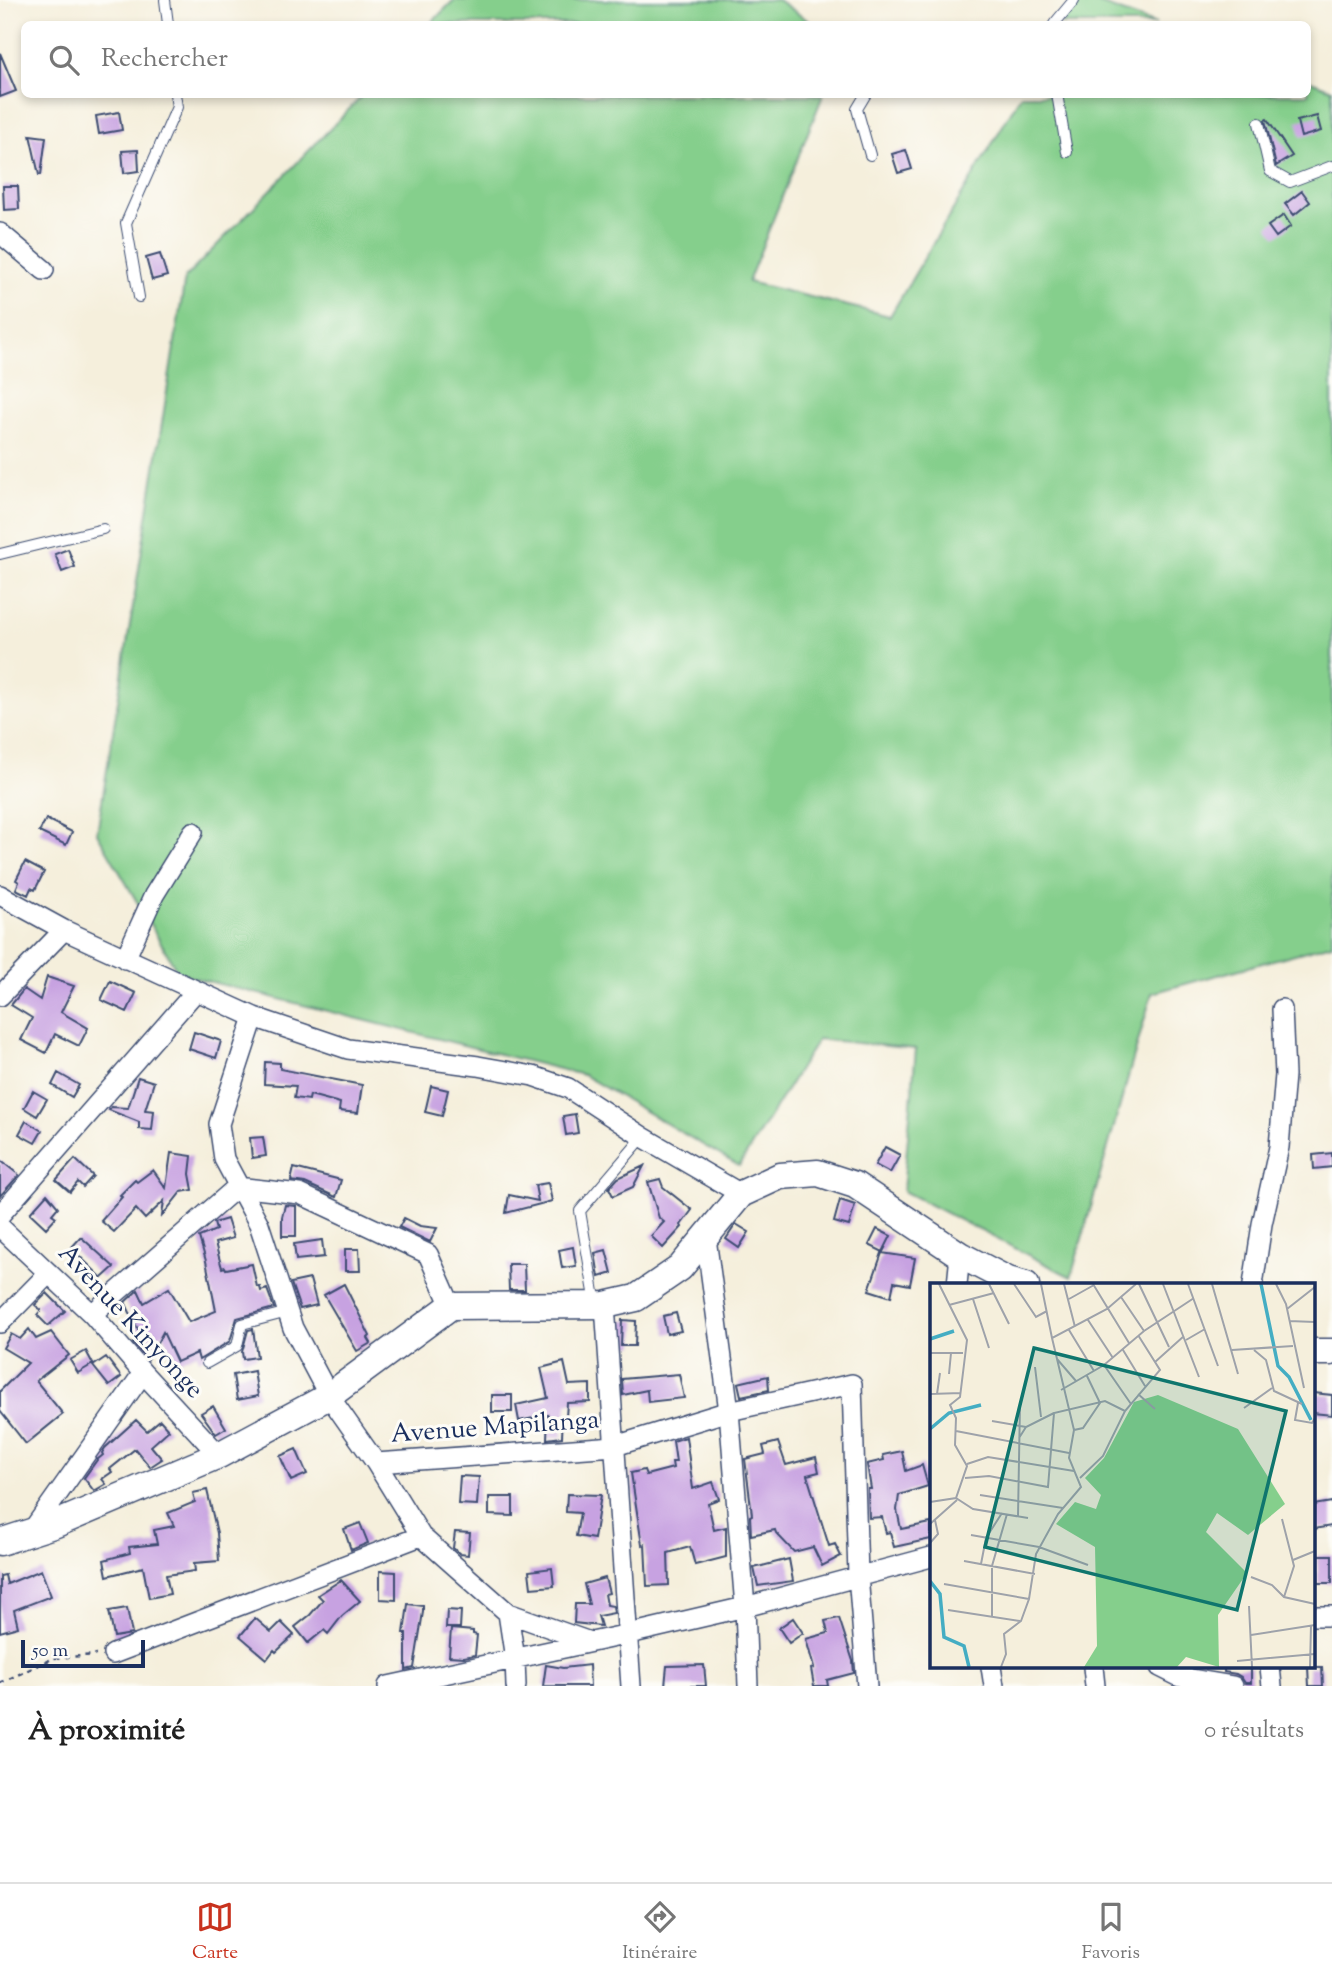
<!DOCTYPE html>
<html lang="fr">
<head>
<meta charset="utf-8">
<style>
  :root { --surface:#fff; --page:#f2f2f2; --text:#222; --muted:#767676; --line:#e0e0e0; --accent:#c8321e }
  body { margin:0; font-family:"Sorts Mill Goudy",serif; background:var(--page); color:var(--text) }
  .scale { position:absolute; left:21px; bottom:18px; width:124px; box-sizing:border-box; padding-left:7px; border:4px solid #1b2f5e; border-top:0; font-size:19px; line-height:24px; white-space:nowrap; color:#1b2f5e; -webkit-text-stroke:5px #fdfcf7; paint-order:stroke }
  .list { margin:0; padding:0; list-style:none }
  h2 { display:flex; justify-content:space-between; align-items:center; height:91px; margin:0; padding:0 28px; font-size:30px }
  h2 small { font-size:23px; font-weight:400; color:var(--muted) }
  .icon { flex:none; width:38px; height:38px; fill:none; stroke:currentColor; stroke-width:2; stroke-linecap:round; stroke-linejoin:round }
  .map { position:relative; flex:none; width:1332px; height:1686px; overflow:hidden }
  .search { position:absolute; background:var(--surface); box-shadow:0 4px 10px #0003; left:21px; right:21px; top:21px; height:77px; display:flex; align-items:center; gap:18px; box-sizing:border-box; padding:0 24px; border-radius:10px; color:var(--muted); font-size:26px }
  .sheet { height:196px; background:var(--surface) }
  nav { display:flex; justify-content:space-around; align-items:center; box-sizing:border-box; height:98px; border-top:2px solid var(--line); background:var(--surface); font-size:19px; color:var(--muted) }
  nav a { display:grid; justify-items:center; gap:4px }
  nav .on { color:var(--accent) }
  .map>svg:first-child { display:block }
  .green { fill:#85cf8c; stroke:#507f75; stroke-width:2 }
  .building { fill:#c7a2e1 }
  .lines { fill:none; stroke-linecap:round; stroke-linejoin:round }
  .lane-casing { stroke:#3c4c71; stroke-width:12 }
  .street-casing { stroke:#3c4c71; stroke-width:22 }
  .secondary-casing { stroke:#3c4c71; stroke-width:29 }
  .path { stroke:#3c4c71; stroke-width:2.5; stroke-dasharray:5 5; stroke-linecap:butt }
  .lane { stroke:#fff; stroke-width:10 }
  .street { stroke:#fff; stroke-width:19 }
  .secondary { stroke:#fff; stroke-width:26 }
  .labels { text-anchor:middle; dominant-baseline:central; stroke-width:6; stroke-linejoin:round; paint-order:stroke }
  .street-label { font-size:26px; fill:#1b2f5e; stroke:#fdfcf7 }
  .inset-river { fill:none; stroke:#44adc3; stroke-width:3.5 }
  .inset-road { fill:none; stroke:#9ea2aa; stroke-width:2 }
  .view { fill:#0f766e; fill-opacity:0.15; stroke:#0f766e; stroke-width:3.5 }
  .inset-edge { fill:none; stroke:#1b2f5e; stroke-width:3.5 }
</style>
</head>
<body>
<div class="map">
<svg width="1332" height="1686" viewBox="0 0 1332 1686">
  <rect width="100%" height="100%" fill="#fdfcf7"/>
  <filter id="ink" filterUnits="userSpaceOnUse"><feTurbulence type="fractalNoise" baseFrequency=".0143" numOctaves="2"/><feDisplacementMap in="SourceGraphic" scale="14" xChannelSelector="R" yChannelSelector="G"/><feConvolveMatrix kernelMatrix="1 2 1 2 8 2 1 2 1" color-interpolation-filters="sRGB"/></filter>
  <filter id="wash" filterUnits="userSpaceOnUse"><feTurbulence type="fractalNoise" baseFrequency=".00686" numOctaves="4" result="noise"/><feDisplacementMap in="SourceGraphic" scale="28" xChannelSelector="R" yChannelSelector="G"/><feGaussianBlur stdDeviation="1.57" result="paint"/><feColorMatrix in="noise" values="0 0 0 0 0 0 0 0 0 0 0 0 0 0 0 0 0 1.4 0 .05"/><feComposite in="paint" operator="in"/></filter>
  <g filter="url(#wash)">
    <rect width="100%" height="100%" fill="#f5efdc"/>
    <path class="green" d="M454,0H778L813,24H430Z
      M1076,0H1089L1156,24H1062Z
      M1308,80L1332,89V944L1152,993L1071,1277L903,1191L916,1049L818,1039L739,1166L583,1075L179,974L97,833L185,278L363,95H823L748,282L890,316L1021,95L1308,94Z"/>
    <g id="blocks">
      <path class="building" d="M0,53L16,91L0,97Z
        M119,112L122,130L99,134L96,116Z
        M1317,116L1321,131L1301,137L1297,121Z
        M1267,119L1292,156L1276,166L1265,120Z
        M30,135L46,137L41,175H39Z
        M138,150L139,171L124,173L122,151Z
        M906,150L912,169L898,173L892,154Z
        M3,186H18L19,209L4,210Z
        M1302,191L1310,202L1294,215L1285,204Z
        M1284,215L1291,226L1276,237L1268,226Z
        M160,254L167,276L152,280L146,258Z
        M68,549L75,567L62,572L55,554Z
        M46,819L72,832L66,845L39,832Z
        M25,862L44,872L35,890L31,888L28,895L16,889L19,882L16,880Z
        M47,977L74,986L61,1012L88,1028L79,1046L55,1034L46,1053L21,1040L32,1018L11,1005L24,989L40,1000Z
        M110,981L136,993L127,1012L101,1000Z
        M194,1032L221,1041L216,1058L189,1049Z
        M265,1062L280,1063V1069L362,1085L358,1113L339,1111L340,1103L310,1095L309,1100L294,1098L296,1086L264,1084Z
        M58,1073L79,1085L72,1097L52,1085Z
        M138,1077L154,1082L145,1110L154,1111L152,1130L139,1129V1122L109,1110L111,1107L128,1108Z
        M431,1086L448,1090L442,1116L425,1112Z
        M33,1091L47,1099L37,1116L24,1108Z
        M575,1114L578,1133L566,1135L563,1116Z
        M26,1121L42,1131L35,1143L19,1134Z
        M263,1137L266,1156L252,1158L250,1138Z
        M885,1147L900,1155L890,1173L875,1165Z
        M171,1153L192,1156L190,1174L193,1190L181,1192L162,1216L164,1201L145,1219L136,1209L114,1232L101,1221L122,1197L120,1195L135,1180L137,1182L153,1170L166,1188Z
        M1332,1153V1167L1314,1169L1313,1155Z
        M75,1159L93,1176L83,1187L78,1182L70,1192L56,1180Z
        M0,1160L19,1175L0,1196Z
        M644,1166L633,1187L613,1196L609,1188L618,1178Z
        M294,1168L341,1180L336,1197L305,1183L291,1181Z
        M660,1179L663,1187L692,1210L681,1225L682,1227L663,1248L651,1236L664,1222L659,1218L648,1182Z
        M548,1183L552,1201L506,1213L509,1195L538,1201L535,1185Z
        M47,1194L58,1207L52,1214L56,1217L46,1228L30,1213Z
        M840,1200L855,1205L849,1226L834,1222Z
        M285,1205L296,1206V1236H282V1217Z
        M404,1218L420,1226L437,1228L430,1242L399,1227Z
        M227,1219L233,1238L215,1243L222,1268L225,1267L226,1269L252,1264L257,1287H260L261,1291L267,1289L274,1308L237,1318L230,1341L199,1360L197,1353L177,1362L163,1332L148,1360L133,1343L141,1336L125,1302L138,1290L144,1303L169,1288L189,1322L216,1311L206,1261L199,1237L216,1230L214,1223Z
        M736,1224L749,1232L739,1248L726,1239Z
        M877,1229L891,1236L883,1252L869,1245Z
        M81,1237L114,1267L102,1278L71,1248Z
        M322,1240L324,1257L296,1260L294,1244Z
        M573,1247L576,1266L562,1268L559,1250Z
        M345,1249H359L360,1271H345Z
        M606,1250L612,1273L599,1277L595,1253Z
        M882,1253L915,1258L910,1285L894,1282L891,1297L869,1290Z
        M508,1264H524L525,1290H509Z
        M310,1279L317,1305L300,1309L291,1283Z
        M344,1284L370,1336L368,1338L371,1343L357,1351L324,1295Z
        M47,1293L65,1311L48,1326L37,1315L41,1310L35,1305Z
        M676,1313L681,1331L667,1334L663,1316Z
        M622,1320L636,1321L635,1346H621Z
        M29,1329L36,1339L51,1332L69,1355L36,1381L63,1414L26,1444L0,1411V1391L28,1363L3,1348L11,1334L20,1339Z
        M253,1329L257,1357L243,1359L242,1352L248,1330Z
        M86,1351L93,1364L78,1373L70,1360Z
        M106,1357L121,1377L109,1386L93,1366Z
        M564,1362L569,1385L590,1384V1402L567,1403L566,1417H563L562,1437L547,1439L548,1415L519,1421L516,1405L548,1398L541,1368Z
        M254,1371L258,1396L237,1400L233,1375Z
        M679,1374L684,1398L648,1402L647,1390L623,1395L622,1379Z
        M768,1376L769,1390L741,1396L738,1383Z
        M1313,1393L1332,1395V1415L1313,1413Z
        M492,1395H512V1412H492Z
        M213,1406L226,1428L216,1434L201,1413Z
        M136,1420L147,1431L160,1420L169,1430L151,1446L162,1459L150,1467L135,1449L110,1469L112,1472L102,1479L106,1484L94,1491L84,1478L97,1460L103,1455L102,1453L105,1448Z
        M686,1437L693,1489L713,1482L719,1499L708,1503L714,1530L726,1527V1557L695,1565L690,1547L668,1553L669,1585L647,1586L645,1544L642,1545L631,1473L644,1470L646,1475L673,1468L672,1462H676L673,1441Z
        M778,1442L786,1465L816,1457L819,1472L807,1475L829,1546L835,1544L841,1556L822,1566L813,1547L794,1552L776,1533L775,1530L751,1535L750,1516L752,1515L745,1459L765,1454L763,1446Z
        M296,1449L307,1474L291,1481L280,1456Z
        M902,1451L906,1471L922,1465L928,1486L899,1495L897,1510L901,1529L931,1523V1539L894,1547L890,1532L886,1533L882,1517L869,1518L868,1489H871L867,1464L884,1460L883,1455Z
        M460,1476L479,1477L477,1505L458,1504Z
        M207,1490L217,1533L219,1561L194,1563L195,1571L166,1575L170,1594L149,1598L143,1567L107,1576L104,1560L130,1553L129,1547L157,1544L154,1530L174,1526L168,1513L195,1502L193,1493Z
        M567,1494L601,1495L594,1539L576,1536L580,1513L566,1512Z
        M489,1497H513V1516L489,1515Z
        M1332,1502V1526L1313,1529V1505Z
        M360,1523L368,1543L351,1550L344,1529Z
        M455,1532L470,1533L468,1555L460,1554L453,1548Z
        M1317,1555H1332V1583H1318Z
        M789,1559L793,1581L758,1586L754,1568Z
        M552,1568L554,1586L531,1588L529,1571Z
        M41,1570L51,1596L14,1610L18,1627L0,1632V1576L5,1575L7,1584Z
        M380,1571L396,1572V1600L380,1599Z
        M605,1578L609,1593L605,1594L607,1605L613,1606L614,1613L598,1616L601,1626L574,1623L575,1604H589L584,1584Z
        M341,1580L360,1601L342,1616L328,1634L324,1630L308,1643L295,1627L310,1615L323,1600L318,1595Z
        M408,1604L423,1606V1612L414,1668L406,1670V1633H404Z
        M127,1608L132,1634L114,1637L109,1611Z
        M447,1610L461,1611L460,1628H446Z
        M255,1618L271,1632L281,1622L294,1635L276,1652L274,1650L267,1659L240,1636Z
        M793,1618L803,1633L789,1643L779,1628Z
        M839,1618L853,1661L854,1673L827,1680L828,1686H814L811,1669L814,1668L806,1639L828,1633L825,1621Z
        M451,1629L473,1631V1634L477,1635L475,1655L464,1657L449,1656Z
        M546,1665L563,1668L589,1665L590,1686H543Z
        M704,1665L706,1686H665L667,1666Z
        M1224,1667H1251V1683H1245L1241,1677L1236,1674L1224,1672Z
        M1308,1667H1322L1323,1686H1309Z"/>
    </g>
  </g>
  <g filter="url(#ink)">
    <use href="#blocks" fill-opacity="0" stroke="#3c4c71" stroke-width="2"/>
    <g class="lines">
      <g class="lane-casing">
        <path id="lane" d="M165,0L168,24
          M1054,24L1074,0
          M866,94L857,109L870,155
          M1057,94L1067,152
          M1259,123L1270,171L1290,182L1332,166
          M139,297L126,223L177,107L175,94
          M0,554L103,529
          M596,1304L580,1211L643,1137
          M207,1363L237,1346L242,1324L288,1312"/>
      </g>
      <g class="street-casing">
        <path id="street" d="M0,233L44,270
          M0,895L64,930L254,1017L348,1049L478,1066L533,1076L568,1088L643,1137L741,1194
          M125,959L154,895L193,832
          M0,996L64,930
          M254,1017L219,1124L224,1159L259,1224L293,1328L329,1396L376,1463L615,1446L729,1411L852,1384L858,1575L867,1686
          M0,1215L196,991
          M0,1227L92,1314L143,1373L219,1455
          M706,1238L729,1411L745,1607L748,1686
          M957,1285L960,1255
          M1253,1285L1262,1224L1279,1147L1285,1075L1282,1009
          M605,1305L631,1686
          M92,1314L237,1187L300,1194L428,1254L451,1306
          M0,1323L49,1273
          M376,1463L421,1536L508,1613L590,1642
          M31,1532L143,1373
          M508,1613L515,1659L516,1686
          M1313,1616H1332
          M113,1654L421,1536
          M991,1667L994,1686
          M1093,1667L1095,1686
          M1160,1667L1180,1677L1233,1686
          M1270,1667L1272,1686
          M388,1686L629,1634L745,1607L931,1557"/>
      </g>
      <g class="secondary-casing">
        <path id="secondary" d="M1313,1352H1332
          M0,1542L56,1524L219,1455L329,1396L451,1306L605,1305L636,1298L680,1268L741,1194L780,1176L818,1173L855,1185L960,1255L1008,1280L1026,1285"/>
      </g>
      <path class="path" d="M0,1683L54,1658L96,1655"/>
      <use href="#lane" class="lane"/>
      <use href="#street" class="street"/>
      <use href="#secondary" class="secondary"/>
    </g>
  </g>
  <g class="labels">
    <g class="street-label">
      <text transform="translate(130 1322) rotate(47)">Avenue Kinyonge</text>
      <text transform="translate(495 1428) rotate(-4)">Avenue Mapilanga</text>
    </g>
  </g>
  <g transform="translate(930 1283)">
    <rect width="385" height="385" fill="#f5efdc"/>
    <path d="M228,112L308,146L355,221L318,252L287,230L276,249L317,290L288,332L289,384L256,374L247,384H154L167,363L165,264L126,241L145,219L166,226L171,212L155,195L174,175L204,119Z" fill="#85cf8c"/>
    <path class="inset-river" d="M331,1L348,83L359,94L381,137M0,56L24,48M0,146L19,130L51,122M0,298L10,311L14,354L34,363L39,384"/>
    <path class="inset-road" d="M59,1L79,41M84,1L106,34L117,28M111,1L122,55M134,1L145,44M163,1L199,60M209,1L239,64M233,1L269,94M258,1L288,83M282,1L308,91M346,1L356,21L374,105M191,14L214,48M43,16L59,65M139,16L164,2M19,22L64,10M357,26L385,4M158,37L183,75M359,38L385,39M139,47L164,88M256,57L275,46M193,67L215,103M302,67L363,63M324,67L336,77L344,108L372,121M0,70H33M127,76L146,98M225,79L254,53M174,82L201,121M105,84L111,134M19,91L21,70M131,107L174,82L214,48L264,15M0,111L31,110M7,111L10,90M208,111L225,126M368,120L365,137L382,140L385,135M314,125L342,105M62,138L96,144M144,147L153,145L170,120L157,93M26,148L139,170M89,155L96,144L124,130M37,181L58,174L144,188M35,195L59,193L118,204L124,130L175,118L195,128M150,195L173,173L195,128L230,87L208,52M50,212L133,225M26,215L43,226L98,235M0,219L26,215L37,183L25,162L26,135L20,122L30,114L37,57L9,1M88,233L90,121M352,236L364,283L354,314M0,241L27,217M41,252L109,264L158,282M0,260L8,251L5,237M363,277L385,268M34,278L105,291M51,281L56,255L72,230M321,294L342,302L354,314L385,321M14,301L99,316M319,323L322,384M18,327L90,338M62,334V283L77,231M321,352L385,342M307,378L385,371M71,384L76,371L74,351L91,338L99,316L106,271L128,231L151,204L139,175L144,147L122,55L177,26L206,1M380,384L381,342"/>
    <path class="view" d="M104,65L356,128L307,327L55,264Z"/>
    <rect width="385" height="385" class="inset-edge"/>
  </g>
</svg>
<div class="scale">50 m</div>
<div class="search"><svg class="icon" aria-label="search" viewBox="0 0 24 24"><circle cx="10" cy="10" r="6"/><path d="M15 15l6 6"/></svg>Rechercher</div>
</div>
<section class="sheet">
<h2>À proximité<small>0 résultats</small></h2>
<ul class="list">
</ul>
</section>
<nav>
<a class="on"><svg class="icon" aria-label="map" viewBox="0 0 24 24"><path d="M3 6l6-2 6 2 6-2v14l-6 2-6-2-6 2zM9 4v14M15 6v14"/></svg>Carte</a>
<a><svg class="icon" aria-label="directions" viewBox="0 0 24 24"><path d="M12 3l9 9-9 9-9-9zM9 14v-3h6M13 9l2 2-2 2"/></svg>Itinéraire</a>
<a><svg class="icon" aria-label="saved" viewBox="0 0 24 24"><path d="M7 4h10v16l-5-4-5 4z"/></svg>Favoris</a>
</nav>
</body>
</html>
